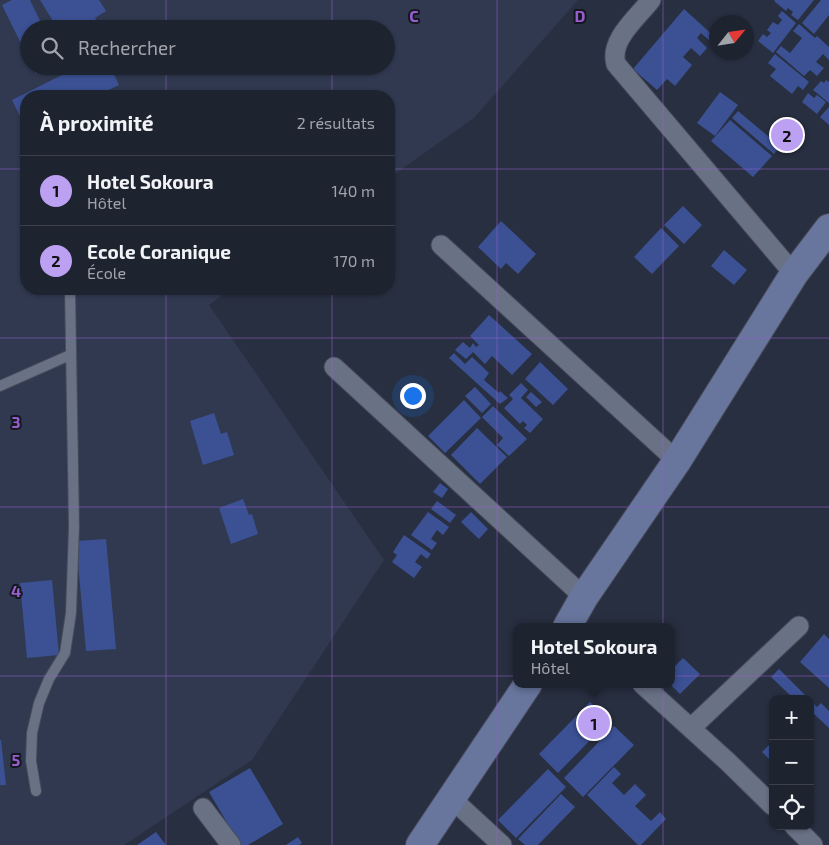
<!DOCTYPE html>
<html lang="fr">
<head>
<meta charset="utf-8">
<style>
  :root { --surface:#1e2330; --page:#2b2f3c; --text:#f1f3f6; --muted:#a1a4ab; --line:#3c404c; --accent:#bca0f2 }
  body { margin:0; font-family:"Exo 2",sans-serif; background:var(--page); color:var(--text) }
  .controls { position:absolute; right:15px; bottom:15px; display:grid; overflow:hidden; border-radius:10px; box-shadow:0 1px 4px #0004 }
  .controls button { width:45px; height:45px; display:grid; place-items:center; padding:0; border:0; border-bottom:1px solid var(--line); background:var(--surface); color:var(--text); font:25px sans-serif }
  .compass { position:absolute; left:709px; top:15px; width:45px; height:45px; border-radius:50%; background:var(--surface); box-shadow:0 1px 4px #0004; rotate:60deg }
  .you { position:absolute; left:412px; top:395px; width:18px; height:18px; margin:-12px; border:4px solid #fff; border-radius:50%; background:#1a73e8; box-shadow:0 0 0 8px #1a73e833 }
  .badge { display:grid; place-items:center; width:32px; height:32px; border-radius:50%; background:var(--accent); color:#111; font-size:16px; font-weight:700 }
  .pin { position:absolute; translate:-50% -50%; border:2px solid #fff; box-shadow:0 1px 5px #0006 }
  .popup { position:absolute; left:513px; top:623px; width:162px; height:65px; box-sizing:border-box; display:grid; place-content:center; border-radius:10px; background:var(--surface); filter:drop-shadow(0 1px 4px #0005); font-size:16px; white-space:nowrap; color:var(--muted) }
  .popup b { font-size:19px; color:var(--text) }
  .popup::after { content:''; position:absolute; left:50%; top:100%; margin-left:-10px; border:10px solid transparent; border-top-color:var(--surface) }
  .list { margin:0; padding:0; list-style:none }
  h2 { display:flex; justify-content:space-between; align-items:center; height:65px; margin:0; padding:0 20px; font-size:21px }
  h2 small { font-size:16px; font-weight:400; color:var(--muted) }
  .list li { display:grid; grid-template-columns:32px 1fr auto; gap:15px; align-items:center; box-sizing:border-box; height:70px; padding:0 20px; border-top:1px solid var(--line) }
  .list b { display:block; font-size:19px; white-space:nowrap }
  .list p { margin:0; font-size:16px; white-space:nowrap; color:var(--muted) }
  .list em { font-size:16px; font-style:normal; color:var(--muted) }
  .icon { flex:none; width:28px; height:28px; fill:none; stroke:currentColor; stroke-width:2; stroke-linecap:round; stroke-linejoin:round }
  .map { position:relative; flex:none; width:829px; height:845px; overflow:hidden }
  .search { position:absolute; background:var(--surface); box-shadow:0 1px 4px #0004; left:20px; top:20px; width:375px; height:55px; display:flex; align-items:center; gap:12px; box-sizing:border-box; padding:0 18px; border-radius:28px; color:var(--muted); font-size:19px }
  .panel { position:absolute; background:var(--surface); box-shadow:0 1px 4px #0004; left:20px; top:90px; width:375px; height:205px; border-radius:20px }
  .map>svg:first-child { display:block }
  .built { fill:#303950; fill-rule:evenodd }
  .building { fill:#3b5194 }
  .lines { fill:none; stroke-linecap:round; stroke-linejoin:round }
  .lane-casing { stroke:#474b5a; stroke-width:12 }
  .street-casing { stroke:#474b5a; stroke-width:21 }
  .secondary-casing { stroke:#474b5a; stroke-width:30 }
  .lane { stroke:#697185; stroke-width:10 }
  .street { stroke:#697185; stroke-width:19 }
  .secondary { stroke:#68769e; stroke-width:28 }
  .grid { fill:none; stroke:#985ecf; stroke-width:1; stroke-opacity:0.55 }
  .grid-label { font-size:16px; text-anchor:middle; font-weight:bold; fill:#985ecf; stroke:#14171f; stroke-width:4; stroke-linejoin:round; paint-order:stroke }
</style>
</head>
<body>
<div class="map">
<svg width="829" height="845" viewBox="0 0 829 845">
  <rect width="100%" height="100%" fill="#282f40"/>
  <path class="built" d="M0,0H578L474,118L389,178V96H26V289H231L209,305L384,560L252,760L124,845H0ZM29,29H386V66H29Z"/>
  <path class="building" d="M12,0H30L44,29H29V60L2,5Z
    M40,0H99L106,11L95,18L102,29H58Z
    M775,0H814L798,20L791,15L793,12L788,8L786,11L774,1Z
    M821,0H829V15L814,34L802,23Z
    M684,9L716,38L712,43L701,33L697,38L707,48L700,56L691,48L683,57L692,65L675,86L667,79L657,90L633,69Z
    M782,11L796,23L773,53L758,41L763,34L767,37L771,33L767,30L773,22L778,25L782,20L778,16Z
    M799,24L815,38L817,36L829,47V60L823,54L816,62L824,68L817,76L810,70L804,76L776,52L781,46L790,53L802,38L793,31Z
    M775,54L809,82L803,90L798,86L792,94L770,76L776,69L768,63Z
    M32,66H52L36,74Z
    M80,66H110L119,85L96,96H26V128L12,100Z
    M826,80L829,82V103L813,90L821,81L824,83Z
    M720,92L738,105L715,136L697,123Z
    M808,93L814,98L817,95L826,102L817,114L802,102Z
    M829,107V125L820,117Z
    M738,111L780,146L774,154L732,118Z
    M730,120L772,156L753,177L711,141Z
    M683,206L702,225L684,244L664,225Z
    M501,221L536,254L518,274L506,263L501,269L478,247Z
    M661,228L679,246L652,274L634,257Z
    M724,250L747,270L734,285L711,266Z
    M489,315L532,354L512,375L492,356L485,364L473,352L466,359L455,350L463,342L470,348L473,343L476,347L479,345L470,336Z
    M454,353L465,364L472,357L489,373L484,380L499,393L500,391L508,398L500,404L449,358Z
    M540,362L568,389L553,405L525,379Z
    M521,383L528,390L521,398L543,419L530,433L524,428L527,425L523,421L520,424L504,408L513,399L509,395Z
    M475,387L491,404L482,413L465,396Z
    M531,392L542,402L536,407L526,397Z
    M464,400L481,418L445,453L428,436Z
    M493,406L527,439L509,456L497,445L503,438L482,417Z
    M214,413L221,434L227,432L234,455L203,465L190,421Z
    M477,428L507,457L480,484L451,455Z
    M440,483L448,489L442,498L433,492Z
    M243,499L249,515L252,514L258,534L231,544L219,508Z
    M437,501L456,515L450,523L431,509Z
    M428,512L449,527L443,535L437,530L431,539L437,543L432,550L411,535Z
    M471,512L488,529L479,539L461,522Z
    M404,535L431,554L427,559L421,554L415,562L422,567L414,578L392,562L397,555L393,552Z
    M106,539L116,649L86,651L76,541Z
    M52,580L59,655L27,658L20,583Z
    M824,634L829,639V688L800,662Z
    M683,658L700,674L680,694L670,684H672V665L674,667Z
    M779,669L809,699H794L771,677Z
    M810,700L817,707L821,703L829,711V728L814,714L812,716L810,715Z
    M590,702L609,721L558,773L539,754Z
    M614,726L634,745L583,797L564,778Z
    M0,740H1L6,785H0Z
    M773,741V757L770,760L762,752Z
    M614,767L621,774L612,783L624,795L635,784L646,795L635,806L651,821L660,812L666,819L641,845H638L587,795Z
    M250,768L283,824L248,845H240L209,792Z
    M548,769L566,787L516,838L498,820Z
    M561,794L575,807L538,845H525L518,839Z
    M156,832L166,845H137Z
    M298,837L302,843L299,845H286Z"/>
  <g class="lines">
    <g class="lane-casing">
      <path id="lane" d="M0,386L70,355
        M36,791L31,761L32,733L39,703L49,679L65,653L71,613L74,527L70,289"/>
    </g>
    <g class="street-casing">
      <path id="street" d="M651,0C637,18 609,40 616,64L794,274
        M441,245L677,461
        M334,367L584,597
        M642,684L728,762L773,806
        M691,728L799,626
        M451,798L502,845
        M203,808L231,845
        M794,826L813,845"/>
    </g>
    <g class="secondary-casing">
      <path id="secondary" d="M567,627L584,597L677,461L794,274L829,228
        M420,845L528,684"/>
    </g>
    <use href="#lane" class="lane"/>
    <use href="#street" class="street"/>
    <use href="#secondary" class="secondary"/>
  </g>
  <path class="grid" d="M166,0V29M332,0V29M497,0V845M663,0V845M166,66V96M332,66V96M0,169H26M389,169H829M166,289V845M332,289V845M0,338H829M0,507H829M0,676H829"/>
  <g class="grid-label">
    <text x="414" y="22">C</text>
    <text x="580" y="22">D</text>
    <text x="16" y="428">3</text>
    <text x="16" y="597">4</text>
    <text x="16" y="766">5</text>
  </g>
</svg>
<div class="controls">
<button>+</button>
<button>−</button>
<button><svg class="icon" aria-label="locate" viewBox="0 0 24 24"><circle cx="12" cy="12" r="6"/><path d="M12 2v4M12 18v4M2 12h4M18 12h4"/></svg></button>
</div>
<svg class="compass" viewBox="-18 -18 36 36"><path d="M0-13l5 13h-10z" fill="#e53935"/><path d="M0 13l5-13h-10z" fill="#a1a4ab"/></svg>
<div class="you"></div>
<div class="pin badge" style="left:594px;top:723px">1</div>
<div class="popup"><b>Hotel Sokoura</b>Hôtel</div>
<div class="pin badge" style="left:787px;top:135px">2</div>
<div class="search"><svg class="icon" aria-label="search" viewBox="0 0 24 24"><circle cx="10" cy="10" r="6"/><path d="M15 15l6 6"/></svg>Rechercher</div>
<section class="panel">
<h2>À proximité<small>2 résultats</small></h2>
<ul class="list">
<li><span class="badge">1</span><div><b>Hotel Sokoura</b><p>Hôtel</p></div><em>140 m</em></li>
<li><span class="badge">2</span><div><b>Ecole Coranique</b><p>École</p></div><em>170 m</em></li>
</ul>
</section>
</div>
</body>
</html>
